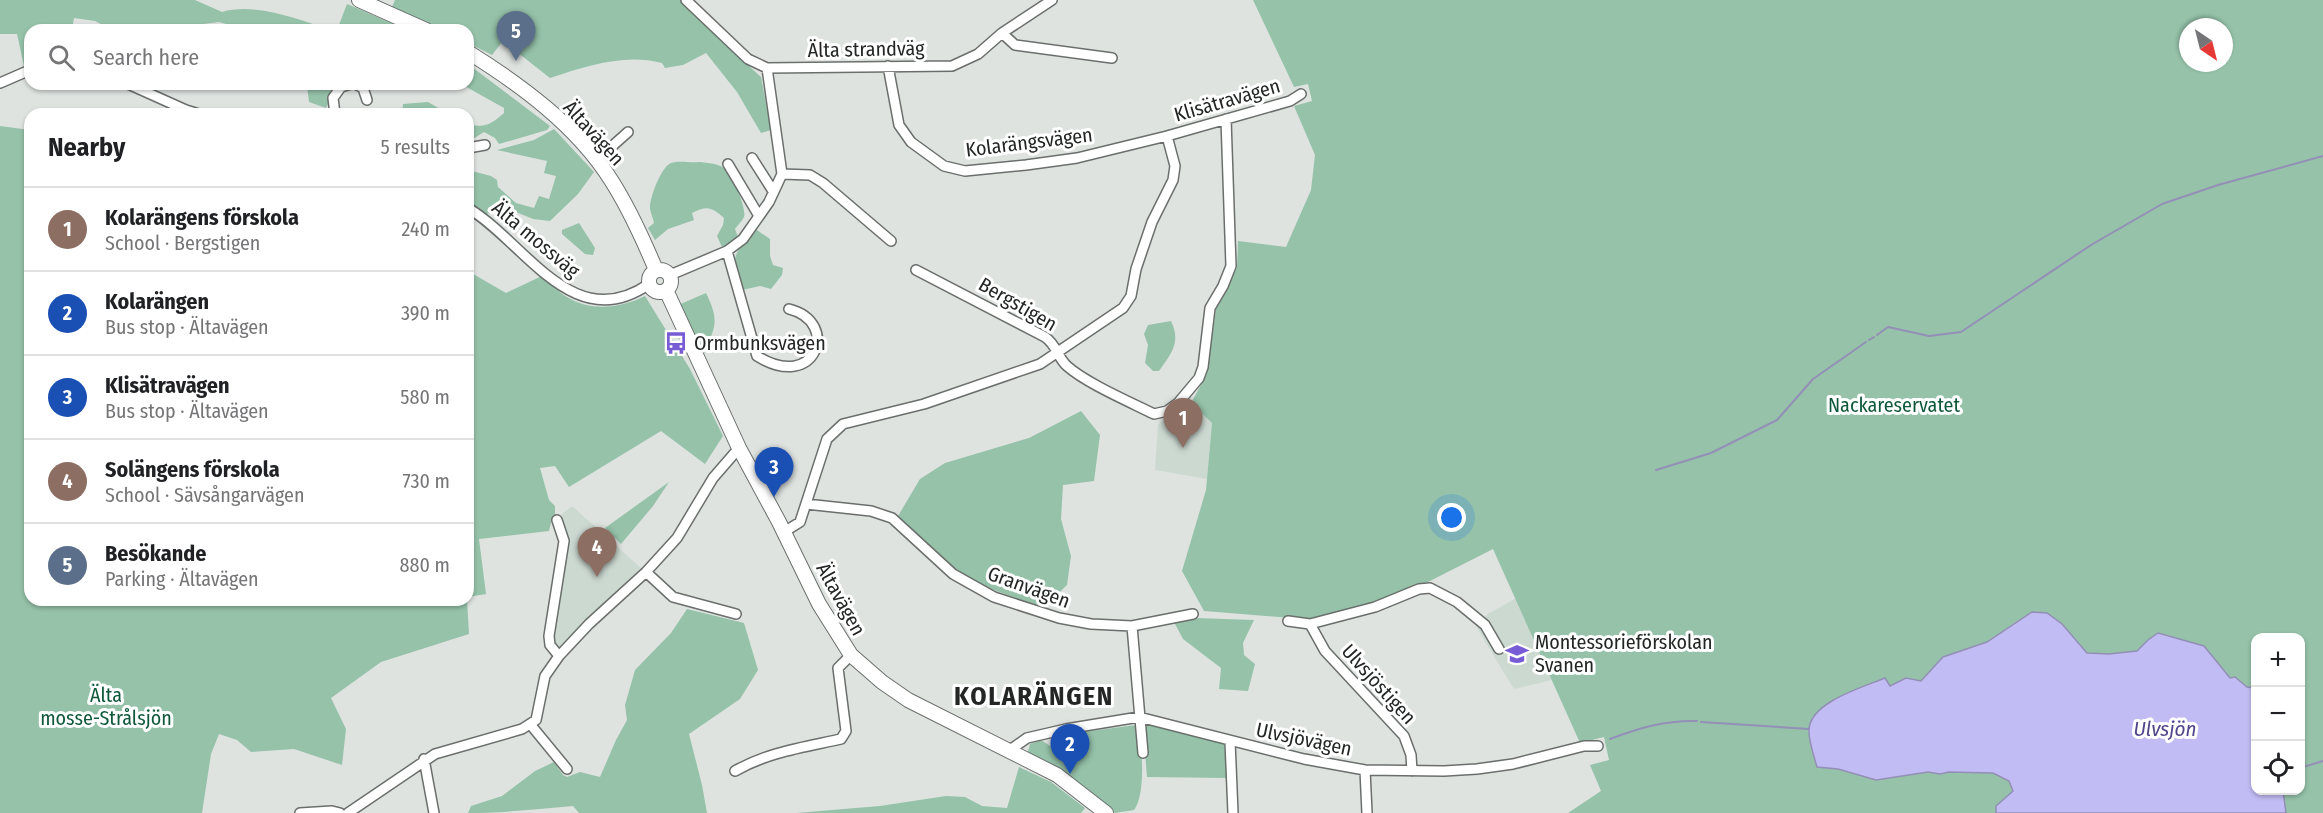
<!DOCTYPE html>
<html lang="en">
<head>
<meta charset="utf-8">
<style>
  :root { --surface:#fff; --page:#f2f2f2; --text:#202124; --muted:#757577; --line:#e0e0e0; --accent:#111827 }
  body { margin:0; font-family:"Fira Sans Condensed",sans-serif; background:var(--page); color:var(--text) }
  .controls { position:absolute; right:18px; bottom:18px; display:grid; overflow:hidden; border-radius:12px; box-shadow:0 2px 4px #0004 }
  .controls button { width:54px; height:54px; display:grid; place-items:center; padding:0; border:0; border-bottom:2px solid var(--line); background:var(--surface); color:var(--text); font:30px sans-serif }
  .compass { position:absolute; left:2179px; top:18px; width:54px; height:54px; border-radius:50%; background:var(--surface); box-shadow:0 2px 4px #0004; rotate:145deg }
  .you { position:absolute; left:1452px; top:518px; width:21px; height:21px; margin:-15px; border:4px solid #fff; border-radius:50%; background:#1a73e8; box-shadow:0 0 0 9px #1a73e833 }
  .badge { display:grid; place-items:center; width:39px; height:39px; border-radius:50%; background:var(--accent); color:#fff; font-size:20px; font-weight:700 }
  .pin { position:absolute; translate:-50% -50px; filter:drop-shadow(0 2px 3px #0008) }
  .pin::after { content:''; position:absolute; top:32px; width:21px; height:18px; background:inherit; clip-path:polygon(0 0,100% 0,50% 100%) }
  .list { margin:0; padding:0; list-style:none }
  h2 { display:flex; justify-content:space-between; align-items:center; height:78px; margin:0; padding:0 24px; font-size:26px }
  h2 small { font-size:20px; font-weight:400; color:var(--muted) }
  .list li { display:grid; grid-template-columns:39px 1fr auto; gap:18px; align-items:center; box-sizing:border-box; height:84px; padding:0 24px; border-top:2px solid var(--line) }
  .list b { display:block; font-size:22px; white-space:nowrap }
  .list p { margin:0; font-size:20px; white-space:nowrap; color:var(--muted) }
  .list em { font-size:20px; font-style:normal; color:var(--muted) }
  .icon { flex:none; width:33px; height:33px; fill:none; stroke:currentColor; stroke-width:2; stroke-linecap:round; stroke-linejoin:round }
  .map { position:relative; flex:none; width:2323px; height:813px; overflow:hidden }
  .search { position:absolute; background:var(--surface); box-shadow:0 2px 4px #0004; left:24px; top:24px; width:450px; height:66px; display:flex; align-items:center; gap:15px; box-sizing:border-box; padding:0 21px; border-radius:18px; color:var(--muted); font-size:22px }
  .panel { position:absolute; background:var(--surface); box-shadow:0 2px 4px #0004; left:24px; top:108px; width:450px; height:498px; border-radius:18px }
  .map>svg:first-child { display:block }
  .built { fill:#ccd9d1 }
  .green { fill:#95c2a9; fill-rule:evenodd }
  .water { fill:#c2bcf4; stroke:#938fb6; stroke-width:1.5 }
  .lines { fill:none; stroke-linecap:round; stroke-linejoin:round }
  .stream { stroke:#938fb6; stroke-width:2 }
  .street-casing { stroke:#6a6f6c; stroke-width:12 }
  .secondary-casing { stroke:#6a6f6c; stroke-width:16 }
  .street { stroke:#fff; stroke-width:9 }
  .secondary { stroke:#fff; stroke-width:14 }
  .labels { text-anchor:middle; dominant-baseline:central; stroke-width:6; stroke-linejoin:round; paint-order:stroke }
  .street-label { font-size:20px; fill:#242625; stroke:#fff }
  .poi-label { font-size:20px; fill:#242625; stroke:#fff; text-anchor:start }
  .park-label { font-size:20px; fill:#0f593a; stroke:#fff }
  .water-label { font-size:21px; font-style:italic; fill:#52468a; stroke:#fff }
  .district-label { font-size:26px; font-weight:bold; letter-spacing:1.5px; fill:#242625; stroke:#fff }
</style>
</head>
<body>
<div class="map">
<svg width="2323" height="813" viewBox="0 0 2323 813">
  <rect width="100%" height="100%" fill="#dee3e0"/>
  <path class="built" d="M1191,403L1212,423L1207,479L1155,470L1158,425L1170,414Z
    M572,506L641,568L585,620L559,648L553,641L568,540L561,515Z
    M1516,598L1552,680L1514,689L1477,628L1488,614Z"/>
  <path class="green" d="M0,0H195L222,12C255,2 300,20 331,30H248L219,22L155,30H112L95,21L74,18L72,30H30V64L24,66L17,34H0Z
    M395,0H684L719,39L761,77L771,130L761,133L737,92L706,53L683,65L665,68L662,63C625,53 586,66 550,78L503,41L492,55L468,43V30H441L392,7Z
    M1253,0H2323V813H1568L1601,791L1590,765L1609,760L1604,737L1580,743L1493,549L1426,583L1370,603L1323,616L1304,619L1204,611L1182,571L1206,490L1212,423L1191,403L1207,374L1216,309L1237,268L1238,241L1286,247L1311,190L1315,155L1294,106L1312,101L1308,84L1294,87ZM2188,27H2224V63H2188ZM2256,638H2300V790H2256Z
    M347,4L405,29L406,30H337Z
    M468,64L550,126L547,130L499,144L495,138L484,132L468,142V123C483,130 493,123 504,113V108L461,84H468Z
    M319,84H338L326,108L309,102L307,86Z
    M428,102L449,114H402L403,104Z
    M0,126L30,130V600H467L469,634L381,662L331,698L346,729L342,765L294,749L251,752L237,740L219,734L211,754L202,813H0Z
    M554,129L594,172L578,194L550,221L533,219L511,210L486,214L468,202V170L491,176L497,180L498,187L516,203L534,208L539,196L549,199L556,176L544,173L547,161L497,150L534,140Z
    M699,162C707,163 720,163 726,170C733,176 747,210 744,217C742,221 737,226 735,229L738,237L722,247L717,236L723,225L724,218C712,207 707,205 692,213L694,220L668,229L655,240L648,228L654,223C653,218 651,214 650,209C649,199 661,167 671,163C679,160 690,163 699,162Z
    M579,223L595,248L593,255L585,254L562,234V230Z
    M754,228L770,239V256L773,265L783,268L782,275L771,289L760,286L742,290C731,253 732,259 754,228Z
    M468,271L506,293L542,276C550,283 558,292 567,297C591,312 621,308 645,296L690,369L723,436L705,464L661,431L569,487L555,466L540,468L549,500L555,506V516L552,518L549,531L479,539L486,594L468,597Z
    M706,293C723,327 711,330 702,361L676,306Z
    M1171,321C1181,342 1172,353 1159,371H1153L1145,363L1148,345L1144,334L1148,325Z
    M1081,411L1100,435L1094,481L1063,485L1061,519L1071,556L1067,585L1044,607C1018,599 992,591 969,578C942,563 920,537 898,516L920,479L945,463L1029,438Z
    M669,482L653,506L621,544L605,528Z
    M687,609L744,623L758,670L740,699L689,734L702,785L707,813H579L573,806C537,809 503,813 468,813L471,806L502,796L535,771L554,762L563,775L567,777L580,772L600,777L616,740L627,720L625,705L635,670L671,633Z
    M1195,618L1254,620L1243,643L1244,655L1255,664L1248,691L1219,689L1221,668L1183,639L1174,622Z
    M1146,724L1224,743L1227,778L1147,777L1143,727Z
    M1136,725C1143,741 1146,795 1134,810L1115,813L1064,773L1027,755L1030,744L1041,740L1061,753L1076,733Z
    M1019,767L1051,782L1085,808L1081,813H796L880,806L946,796L965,797L982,806L1007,808Z"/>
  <path class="water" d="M2032,612L2047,613L2062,624L2087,653L2109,654L2137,651L2148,640L2158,633L2204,646L2230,678L2235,677L2247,687L2255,688L2256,790L2283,791L2286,813H1996V806L2013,791L2009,781L1993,773L1949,772L1940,774L1928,772L1876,780L1838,769L1817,767C1814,756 1808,740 1809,729C1811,702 1863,687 1885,678L1890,686L1906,678L1921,681L1943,657L1987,642Z"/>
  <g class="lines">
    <path class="stream" d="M1877,335L1888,327L1929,336L1961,332L2091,245L2162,204L2218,185L2323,156
      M1869,340L1874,337
      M1656,470L1711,453L1777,420L1813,379L1866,342
      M1701,722L1809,729
      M1610,739C1639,728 1666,720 1697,721
      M2300,768L2323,761"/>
    <g class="street-casing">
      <path id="street" d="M686,0L748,59L767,68L952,66L978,54L1002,33L1052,0
        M1002,33L1015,45L1112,58
        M888,66L899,125L911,142L944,166L965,171L1026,165L1077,158L1167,136
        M0,83L30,70
        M128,84L186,110L199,114
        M355,84L363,88L367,100
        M335,114L333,98L341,87L351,84
        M468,148L485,145
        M609,149L628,132
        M752,158L773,191
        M728,164L759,216
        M782,174L810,175L823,183L891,241
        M468,208C525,242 573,337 649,284
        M727,251L757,356C816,393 841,322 789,309
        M916,270L1045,337C1057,345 1057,357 1067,366C1086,383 1130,402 1154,414L1167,411L1178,403L1199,378L1203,367L1210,308L1223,286L1231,266L1226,119
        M670,275L727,251L743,239L769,202L782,174L767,68
        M806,504L871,511L892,518L953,574L994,597L1059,618L1091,624L1132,626L1193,614
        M557,520L564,541L549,636L550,645L559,656
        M784,532L800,522L827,439L843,424L924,404L1040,364L1123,308L1131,296L1136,269L1152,222L1173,180L1175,166L1167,136L1290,101L1301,94
        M646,572L673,597L736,614
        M1288,621L1310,624
        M1132,626L1143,753
        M530,724L567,769
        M1230,741L1233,813
        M1010,750L1027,738L1066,729L1139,717L1304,759L1365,770L1444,771L1477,769L1513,764L1584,746H1598
        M424,759L434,813
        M1365,770L1367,813
        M735,771C768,752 805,747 841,739L846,731L838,668L851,655
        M1412,771L1411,755L1404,736L1325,651L1310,624L1375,607L1419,589L1430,588L1457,602L1485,625L1499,649
        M300,813L332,811L340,813
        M348,813L435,754L522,729L536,720L545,676L559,656L589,624L646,572L677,538L713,478L739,448"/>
    </g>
    <g class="secondary-casing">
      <path id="secondary" d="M359,0L426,30
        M468,52C521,85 577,126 611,180C629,208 643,239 656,270
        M649 281a11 11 0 1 1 22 0a11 11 0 1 1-22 0Z
        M666,290L739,448L779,522L819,604L851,655L882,682L908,700L1057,775L1106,813"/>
    </g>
    <use href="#street" class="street"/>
    <use href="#secondary" class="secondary"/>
  </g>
  <defs>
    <g id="bus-bare" transform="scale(1.8)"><path d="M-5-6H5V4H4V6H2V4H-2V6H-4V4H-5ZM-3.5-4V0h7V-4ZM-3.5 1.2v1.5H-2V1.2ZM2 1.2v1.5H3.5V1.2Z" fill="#775cd6" stroke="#fff" stroke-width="2.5" paint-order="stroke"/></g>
    <g id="school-bare" transform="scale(1.8)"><path d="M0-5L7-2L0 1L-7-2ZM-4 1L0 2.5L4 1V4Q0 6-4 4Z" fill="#775cd6" stroke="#fff" stroke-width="2.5" paint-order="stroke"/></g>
  </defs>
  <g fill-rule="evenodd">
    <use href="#bus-bare" x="676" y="343"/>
    <use href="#school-bare" x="1517" y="654"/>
  </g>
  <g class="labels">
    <g class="street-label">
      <text transform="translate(866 49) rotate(-1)">Älta strandväg</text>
      <text transform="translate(1227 100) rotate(-16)">Klisätravägen</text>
      <text transform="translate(594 133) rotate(48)">Ältavägen</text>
      <text transform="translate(1029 142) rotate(-7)">Kolarängsvägen</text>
      <text transform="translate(536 239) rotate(40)">Älta mossväg</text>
      <text transform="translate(1018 304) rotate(30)">Bergstigen</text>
      <text transform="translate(1029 587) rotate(20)">Granvägen</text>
      <text transform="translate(841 599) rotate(61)">Ältavägen</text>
      <text transform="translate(1379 684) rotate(48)">Ulvsjöstigen</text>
      <text transform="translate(1304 739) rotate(12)">Ulvsjövägen</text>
    </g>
    <g class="poi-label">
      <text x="694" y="343">Ormbunksvägen</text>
      <text x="1535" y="642">Montessorieförskolan<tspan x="1535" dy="23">Svanen</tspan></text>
    </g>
    <g class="park-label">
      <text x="1894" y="405">Nackareservatet</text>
      <text x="106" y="695">Älta<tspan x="106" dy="23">mosse-Strålsjön</tspan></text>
    </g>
    <g class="water-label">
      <text x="2165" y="729">Ulvsjön</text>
    </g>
    <g class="district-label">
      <text x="1034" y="696">KOLARÄNGEN</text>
    </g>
  </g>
</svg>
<div class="controls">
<button>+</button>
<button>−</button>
<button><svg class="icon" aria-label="locate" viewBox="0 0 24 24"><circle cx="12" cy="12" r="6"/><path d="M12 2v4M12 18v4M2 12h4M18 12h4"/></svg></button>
</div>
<svg class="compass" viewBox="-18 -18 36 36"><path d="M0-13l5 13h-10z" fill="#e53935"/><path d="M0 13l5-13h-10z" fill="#757577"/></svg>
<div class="you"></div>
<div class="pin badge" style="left:1183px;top:448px;background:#8d6e63">1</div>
<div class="pin badge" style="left:1070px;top:774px;background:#1a4fb4">2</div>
<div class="pin badge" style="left:774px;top:497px;background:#1a4fb4">3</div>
<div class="pin badge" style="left:597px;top:577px;background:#8d6e63">4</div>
<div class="pin badge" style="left:516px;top:61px;background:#5c6f8a">5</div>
<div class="search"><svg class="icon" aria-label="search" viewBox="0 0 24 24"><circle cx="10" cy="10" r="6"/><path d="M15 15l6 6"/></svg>Search here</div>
<section class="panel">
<h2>Nearby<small>5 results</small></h2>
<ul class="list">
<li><span class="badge" style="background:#8d6e63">1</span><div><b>Kolarängens förskola</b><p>School · Bergstigen</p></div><em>240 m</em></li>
<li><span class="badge" style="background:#1a4fb4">2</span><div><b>Kolarängen</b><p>Bus stop · Ältavägen</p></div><em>390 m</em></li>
<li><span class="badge" style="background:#1a4fb4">3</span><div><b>Klisätravägen</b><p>Bus stop · Ältavägen</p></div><em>580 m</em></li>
<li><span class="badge" style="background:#8d6e63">4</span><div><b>Solängens förskola</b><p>School · Sävsångarvägen</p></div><em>730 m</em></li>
<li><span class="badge" style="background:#5c6f8a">5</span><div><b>Besökande</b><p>Parking · Ältavägen</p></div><em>880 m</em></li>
</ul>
</section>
</div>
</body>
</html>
